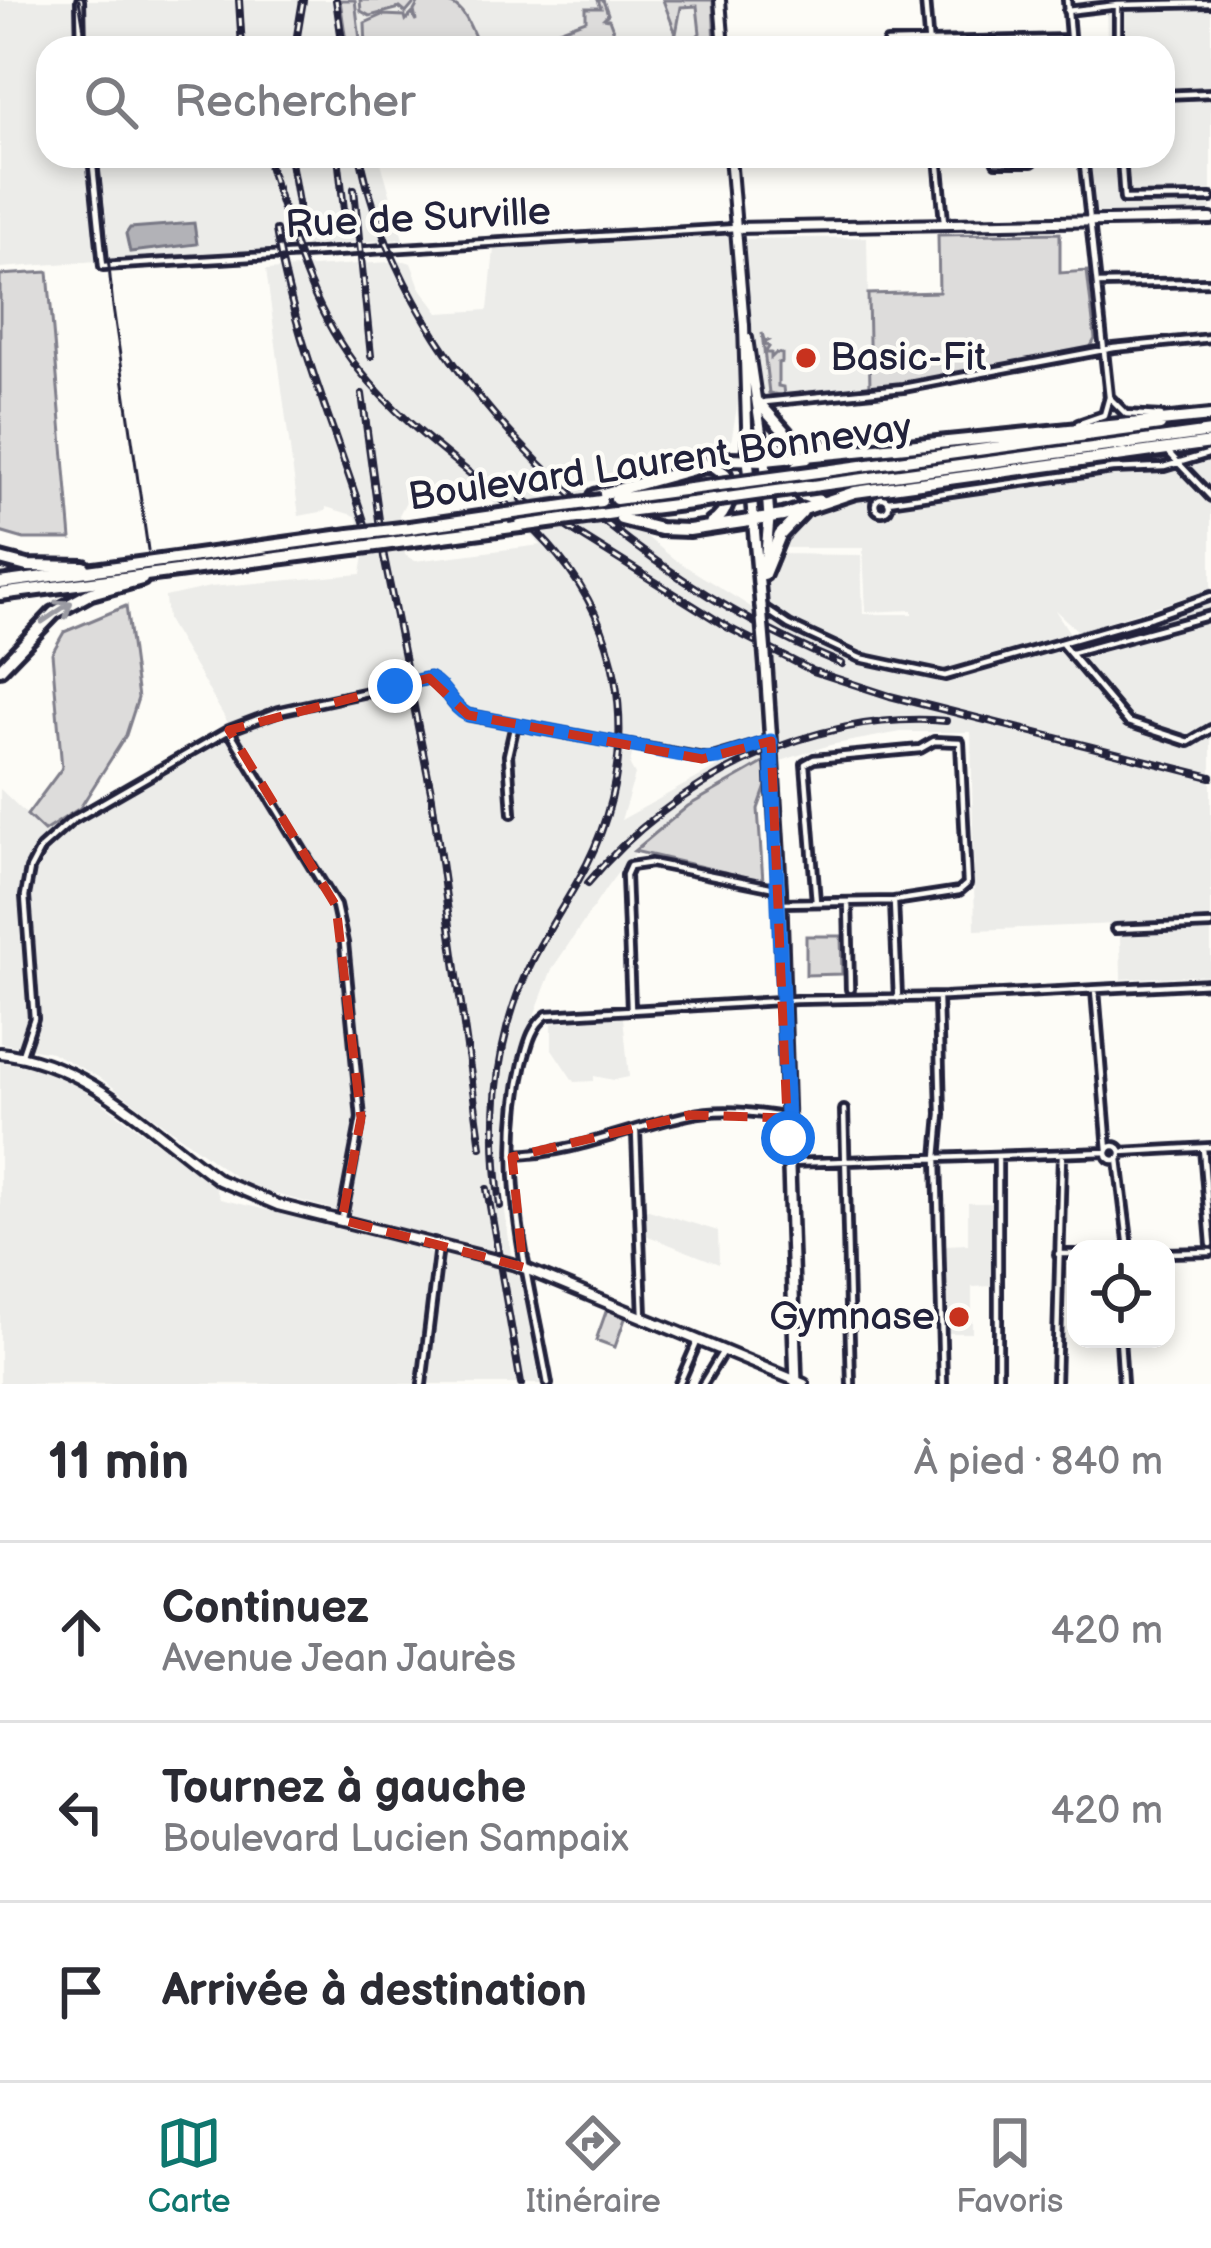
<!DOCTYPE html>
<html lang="fr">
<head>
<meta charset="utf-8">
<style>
  :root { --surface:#fff; --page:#f7f7f7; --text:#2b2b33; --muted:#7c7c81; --line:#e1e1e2; --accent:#0f766e }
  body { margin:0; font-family:"Balsamiq Sans",sans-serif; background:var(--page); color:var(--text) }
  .controls { position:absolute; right:36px; bottom:36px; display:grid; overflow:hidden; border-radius:24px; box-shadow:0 6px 18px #0003 }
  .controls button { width:108px; height:108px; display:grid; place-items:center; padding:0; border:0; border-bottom:3px solid var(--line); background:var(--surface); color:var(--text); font:60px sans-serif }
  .stop { position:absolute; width:36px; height:36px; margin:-27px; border:9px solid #1a73e8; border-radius:50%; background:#fff }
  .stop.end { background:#1a73e8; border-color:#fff; box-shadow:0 3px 12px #0008 }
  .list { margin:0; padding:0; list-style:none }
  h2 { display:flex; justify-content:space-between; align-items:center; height:156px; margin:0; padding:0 48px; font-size:51px }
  h2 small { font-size:39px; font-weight:400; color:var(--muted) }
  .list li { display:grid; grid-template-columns:78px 1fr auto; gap:36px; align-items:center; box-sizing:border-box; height:180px; padding:0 48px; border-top:3px solid var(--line) }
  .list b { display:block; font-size:45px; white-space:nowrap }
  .list p { margin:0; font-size:39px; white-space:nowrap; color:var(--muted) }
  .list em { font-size:39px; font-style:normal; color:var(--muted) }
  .icon { flex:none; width:66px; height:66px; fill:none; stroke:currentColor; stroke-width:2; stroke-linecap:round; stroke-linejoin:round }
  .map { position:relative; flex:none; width:1211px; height:1384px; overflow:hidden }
  .search { position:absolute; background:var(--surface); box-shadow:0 6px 18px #0003; left:36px; right:36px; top:36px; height:132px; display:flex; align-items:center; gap:30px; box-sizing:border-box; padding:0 42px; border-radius:36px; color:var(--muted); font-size:45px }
  .sheet { height:696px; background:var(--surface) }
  nav { display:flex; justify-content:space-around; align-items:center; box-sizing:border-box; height:168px; border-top:3px solid var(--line); background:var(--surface); font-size:33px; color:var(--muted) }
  nav a { display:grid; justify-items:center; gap:6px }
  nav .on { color:var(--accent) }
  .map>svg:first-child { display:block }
  .built { fill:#ecece9; fill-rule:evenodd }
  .green { fill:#dddcdb; stroke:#807f8b; stroke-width:3 }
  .water { fill:#b2b2b7; stroke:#787885; stroke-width:3 }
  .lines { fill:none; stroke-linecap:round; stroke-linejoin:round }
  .street-casing { stroke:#22223b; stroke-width:14 }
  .secondary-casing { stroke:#22223b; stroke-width:16 }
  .primary-casing { stroke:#22223b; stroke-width:18 }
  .highway-casing { stroke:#22223b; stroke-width:20 }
  .street { stroke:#fdfcf7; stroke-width:4.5 }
  .secondary { stroke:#fdfcf7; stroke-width:8 }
  .primary { stroke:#fdfcf7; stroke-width:9 }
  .highway { stroke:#fdfcf7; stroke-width:10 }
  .tram { stroke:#22223b; stroke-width:3 }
  .rail-casing { stroke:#22223b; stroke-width:8 }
  .rail { stroke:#fdfcf7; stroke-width:3; stroke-dasharray:9; stroke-linecap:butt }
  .street-bridge-casing { stroke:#22223b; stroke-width:14; stroke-linecap:butt }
  .secondary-bridge-casing { stroke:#22223b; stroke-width:16; stroke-linecap:butt }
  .primary-bridge-casing { stroke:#22223b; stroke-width:18; stroke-linecap:butt }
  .highway-bridge-casing { stroke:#22223b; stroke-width:20; stroke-linecap:butt }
  .street-bridge { stroke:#fdfcf7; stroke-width:4.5 }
  .secondary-bridge { stroke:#fdfcf7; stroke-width:8 }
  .primary-bridge { stroke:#fdfcf7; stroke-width:9 }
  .highway-bridge { stroke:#fdfcf7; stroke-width:10 }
  .oneway { stroke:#9a9aa2 }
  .route { stroke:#1a73e8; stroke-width:15 }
  .marked { fill:none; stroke:#c8321e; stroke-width:9; stroke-dasharray:24 15; stroke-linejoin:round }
  .poi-dot { fill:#c8321e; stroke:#fdfcf7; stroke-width:4.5 }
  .labels { text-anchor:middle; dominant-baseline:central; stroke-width:9; stroke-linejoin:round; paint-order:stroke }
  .street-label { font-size:39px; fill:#22223b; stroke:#fdfcf7 }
  .poi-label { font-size:39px; fill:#22223b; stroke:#fdfcf7; text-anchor:start }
</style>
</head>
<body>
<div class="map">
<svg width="1211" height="1384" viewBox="0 0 1211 1384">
  <rect width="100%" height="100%" fill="#fdfcf7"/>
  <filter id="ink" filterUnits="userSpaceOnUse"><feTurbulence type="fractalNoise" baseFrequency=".00833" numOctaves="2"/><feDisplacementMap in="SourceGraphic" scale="24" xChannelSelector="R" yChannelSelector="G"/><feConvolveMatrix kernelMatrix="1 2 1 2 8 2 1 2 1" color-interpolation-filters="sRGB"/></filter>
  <g filter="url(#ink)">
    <path class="built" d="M0,0H713L715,48H48V156H391L380,159L403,239L0,268Z
      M1106,0H1211V211L1098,213L1092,207L1087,156H1163V48H1107Z
      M723,235L748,239L867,237L870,387L738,401L730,448L721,454L678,469L580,483L674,559L767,617V576L774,554L861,555L863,614H912V610L866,612L863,548H780L797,523L817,508L877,493L1211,448V589L1078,631L1055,610L1078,646L1211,603V920L975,930L971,732H901L830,745L781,761L775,755L720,786L634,851L633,861L625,863L607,887L552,969L515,1065L506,1135L504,1204L513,1268L523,1283L540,1384H426L441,1260L450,1255L483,1263L488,1255L484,1250L249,1187L102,1079L51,1052L0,1043V789L44,831L228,723L167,620L165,597L210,587L361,574L365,549L356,516L326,507V511L299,516L266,270L405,261L411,263L420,287L439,313L488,310L494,249ZM459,485H474L541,545L415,561L405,555L399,515L411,492ZM758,660L774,666L778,743L715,768L621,820L635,775L630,766L632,753L624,751L625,738L709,754L760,736Z
      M1211,932V975L1121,979L1120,936Z
      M623,1017L629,1077L614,1080L594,1076V1081L574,1082L552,1049V1023Z
      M0,1062L50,1070L72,1081L214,1184L220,1199L375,1235L430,1253L434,1260L419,1384H0Z
      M968,1203H993V1286L972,1287V1333H947L944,1245L968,1244Z
      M642,1208L718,1231L719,1264L643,1234Z"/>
    <path class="green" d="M340,0H355L361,48H347Z
      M360,0H417L406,13L400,8L370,16L361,11Z
      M420,0C464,0 462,10 480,48H366L365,23L383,15L405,16L406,20L412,14L416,21L414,11Z
      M598,0H603L608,14L604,18L609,19L620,48H560L559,42L573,36L571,31L555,36L553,32L586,20V8H601Z
      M663,0H713L715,48H701L700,40H693L700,33L697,6L681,7L676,34Z
      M1060,233V273L1087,271L1095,339L1090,348L943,379L870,387L868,294L939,292L938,235Z
      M48,272L71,539H24L0,532V275Z
      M762,333L764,340L768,341L764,343L769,347L765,353H771V358L776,353L782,354V362L778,363V386L783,387L784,396L769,393Z
      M126,606L138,698L126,735L80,808L44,831L27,815L62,768L52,653L64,632Z
      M765,762L766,786L758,809L763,881L634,851L688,806Z
      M806,936H841L842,974L806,975Z
      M607,1309L626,1316L615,1347L596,1340Z"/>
    <path class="water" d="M194,223L197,244L130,252L126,234L130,228Z"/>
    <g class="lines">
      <g class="street-casing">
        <path id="street" d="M80,0L81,48
          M925,0L929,48
          M1067,0L1071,48
          M1118,5V48
          M1067,11L1118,5L1211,3
          M887,43L1070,39
          M1163,95L1211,93
          M92,156L103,266L736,228
          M938,156L944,222
          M994,156L996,162H1032L1033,156
          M1121,156L1124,199L1211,198
          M1097,284L1211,282
          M1109,397L1126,414L1161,416
          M765,402L903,388L1114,348L1211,338
          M1078,424L1104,415L1109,397L1083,156
          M1170,454L1211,497
          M875 505a7 7 0 1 1 14 0a7 7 0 1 1-14 0Z
          M888,501L1112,469L1164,467L1211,453
          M761,606L789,625L860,658L945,676L1151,617L1211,596
          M1062,644L1128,722L1189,742L1211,729
          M1072,653L1211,615
          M429,678C447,687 451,707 468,715L612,742
          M229,730L336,906L344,943L361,1118L342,1218
          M623,744L709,759L771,741
          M512,813L508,755L515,724
          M816,902L805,764L814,759L920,749L934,741L960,742L967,884L959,891L894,901L898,999
          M848,902L850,989
          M781,903L894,901
          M1115,929L1211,925
          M1095,990L1108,1150
          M938,998L941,1114L937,1158L943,1384
          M631,1009L626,875L630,866L651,863L780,889
          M22,1054L34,1018L25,896L30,869L41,848L71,821L229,730L279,711L395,686
          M844,1110L851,1384
          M636,1132L643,1316
          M1107 1153a7 7 0 1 1 14 0a7 7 0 1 1-14 0Z
          M1203,1148L1211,1244
          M1121,1152L1211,1147
          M513,1155C573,1154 631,1127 689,1115C720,1108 753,1112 784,1117
          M998,1156V1384
          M1118,1159L1129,1249
          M789,1163L1107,1152
          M1166,1253L1211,1252
          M1058,1254H1076
          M1120,1339L1123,1384
          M422,1384L439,1246
          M548,1384C529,1277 497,1172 523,1063C528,1045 531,1027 547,1015L796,1000L945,997L1211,983
          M679,1384L698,1340
          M703,1384L723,1351
          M1056,1384L1062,1155"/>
      </g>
      <g class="secondary-casing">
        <path id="secondary" d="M720,0L724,48
          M730,156L744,325L748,458
          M736,228L1211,219
          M747,338L765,459
          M0,1053C88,1062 150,1130 219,1180L278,1205L481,1256
          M516,1265L804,1384"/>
      </g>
      <g class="primary-casing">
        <path id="primary" d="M748,458L761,606
          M765,460L769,519L765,564
          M766,667L771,743
          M772,759L780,889L796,1384"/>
      </g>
      <g class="highway-casing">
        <path id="highway" d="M759,403L791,439L825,447
          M808,457L796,468V484L802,495L820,501
          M711,464L725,474C730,496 731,511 711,524
          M825,471L1160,425
          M827,484L1211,432
          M595,496L730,459L765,460L1211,416
          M616,499L690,489
          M618,512L691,503
          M621,519L660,529L689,530L783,516L855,492L1211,443
          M410,528L507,514
          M413,540L520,526
          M0,559L27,566L84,567
          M764,574L780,535L802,512
          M0,583L350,535
          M0,594L354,548
          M0,669L54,613L91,593L142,579"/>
      </g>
      <use href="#street" class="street"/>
      <use href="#secondary" class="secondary"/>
      <use href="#primary" class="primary"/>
      <use href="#highway" class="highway"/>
      <path class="tram" d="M79,0L87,48
        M98,156L113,307L148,550"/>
      <g class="rail-casing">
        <path id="rail" d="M239,0L242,48
          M336,0L343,48
          M295,48L303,0
          M266,156C290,230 310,309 360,371C448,480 589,524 615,678C627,749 614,817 579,879C560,913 537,946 522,983C493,1055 490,1129 500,1206
          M290,156L300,215
          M338,156L344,210
          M360,156C408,387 631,577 842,664
          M354,189L371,356
          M276,230C293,336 337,433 368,534
          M362,394L384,557L431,791L481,1147
          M522,499L729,628L813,671L890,696L1211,777
          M588,883C672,781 812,710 946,721
          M487,1189L521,1384"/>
      </g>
      <use href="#rail" class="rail"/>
      <g class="street-bridge-casing">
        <path id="street-bridge" d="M395,686L429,678
          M612,742L623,744"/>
      </g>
      <g class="secondary-bridge-casing">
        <path id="secondary-bridge" d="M481,1256L516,1265"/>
      </g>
      <g class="primary-bridge-casing">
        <path id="primary-bridge" d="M761,606L766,667
          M771,743L772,759"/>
      </g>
      <g class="highway-bridge-casing">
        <path id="highway-bridge" d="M690,489L825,471
          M691,503L827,484
          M507,514L601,501
          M520,526L614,513
          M350,535L410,528
          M354,548L413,540"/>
      </g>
      <use href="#street-bridge" class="street-bridge"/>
      <use href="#secondary-bridge" class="secondary-bridge"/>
      <use href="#primary-bridge" class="primary-bridge"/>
      <use href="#highway-bridge" class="highway-bridge"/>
    </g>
    <defs><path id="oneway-shaft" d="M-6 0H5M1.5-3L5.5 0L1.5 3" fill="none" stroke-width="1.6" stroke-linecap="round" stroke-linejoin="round" transform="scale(3)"/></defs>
    <use class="oneway" href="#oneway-shaft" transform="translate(57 612) rotate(-34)"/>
  </g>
  <g class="lines" filter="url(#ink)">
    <path class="route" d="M395,686L429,678C447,687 451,707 468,715L703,759L718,758L771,741L788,1138"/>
  </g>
  <path class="marked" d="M429,678L468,715L702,759L771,741L787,1118L690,1115L512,1157L523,1267L342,1220L361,1118L336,906L229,730Z"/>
  <g class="poi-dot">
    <circle cx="806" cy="358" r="12"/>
    <circle cx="959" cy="1317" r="12"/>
  </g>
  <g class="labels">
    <g class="street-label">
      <text transform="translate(418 219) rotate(-3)">Rue de Surville</text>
      <text transform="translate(660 463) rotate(-8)">Boulevard Laurent Bonnevay</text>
    </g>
    <g class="poi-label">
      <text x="830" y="358">Basic-Fit</text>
      <text x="935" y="1317" text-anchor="end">Gymnase</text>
    </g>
  </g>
</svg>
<div class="controls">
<button><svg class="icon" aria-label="locate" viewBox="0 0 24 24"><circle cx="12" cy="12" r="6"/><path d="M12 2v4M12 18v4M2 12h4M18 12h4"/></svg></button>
</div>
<div class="stop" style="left:788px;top:1138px"></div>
<div class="stop end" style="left:395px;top:686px"></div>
<div class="search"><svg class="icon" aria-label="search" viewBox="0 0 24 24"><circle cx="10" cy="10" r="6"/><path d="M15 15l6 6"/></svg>Rechercher</div>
</div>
<section class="sheet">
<h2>11 min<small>À pied · 840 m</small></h2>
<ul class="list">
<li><svg class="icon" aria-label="ahead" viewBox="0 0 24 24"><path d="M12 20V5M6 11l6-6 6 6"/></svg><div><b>Continuez</b><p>Avenue Jean Jaurès</p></div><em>420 m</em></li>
<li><svg class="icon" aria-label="left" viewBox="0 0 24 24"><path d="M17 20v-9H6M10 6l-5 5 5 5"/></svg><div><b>Tournez à gauche</b><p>Boulevard Lucien Sampaix</p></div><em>420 m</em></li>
<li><svg class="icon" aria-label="arrive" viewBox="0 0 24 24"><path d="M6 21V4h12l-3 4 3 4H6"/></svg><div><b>Arrivée à destination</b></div></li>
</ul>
</section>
<nav>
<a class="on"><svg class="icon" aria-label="map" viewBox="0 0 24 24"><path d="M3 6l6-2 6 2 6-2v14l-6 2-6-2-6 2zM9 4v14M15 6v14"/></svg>Carte</a>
<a><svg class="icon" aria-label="directions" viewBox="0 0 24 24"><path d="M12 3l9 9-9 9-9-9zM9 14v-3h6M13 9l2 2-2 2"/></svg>Itinéraire</a>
<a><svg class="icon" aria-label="saved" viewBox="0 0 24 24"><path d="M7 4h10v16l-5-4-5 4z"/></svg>Favoris</a>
</nav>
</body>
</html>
